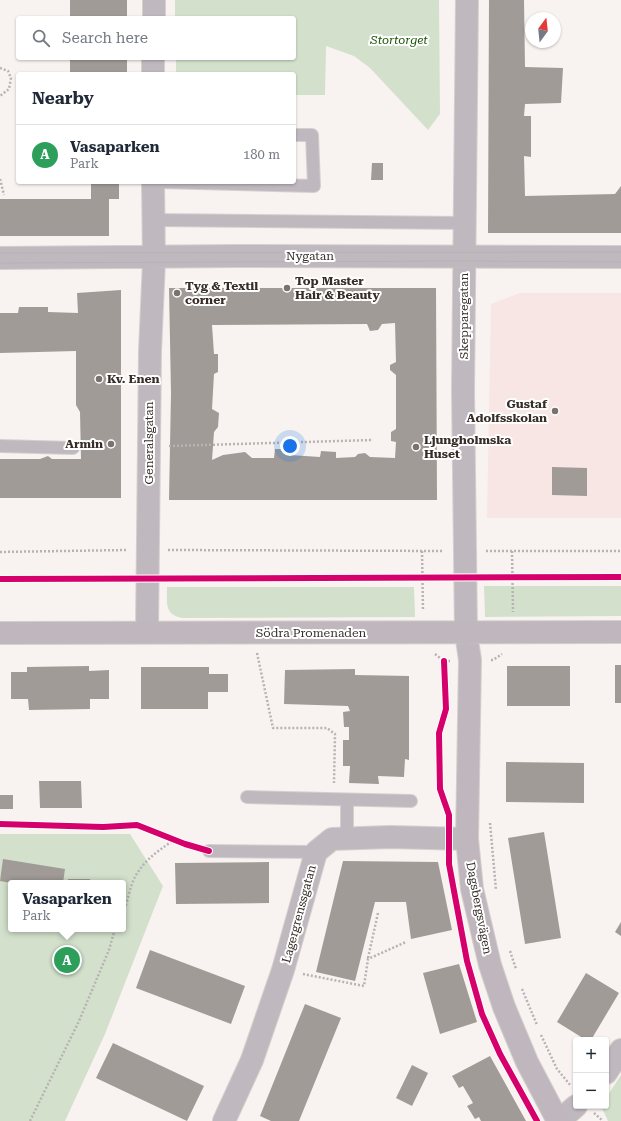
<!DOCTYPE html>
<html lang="en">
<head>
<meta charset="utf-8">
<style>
  :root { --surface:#fff; --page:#f2f2f3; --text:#1f2937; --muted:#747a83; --line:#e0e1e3; --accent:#db2777 }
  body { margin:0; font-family:"Roboto Serif",serif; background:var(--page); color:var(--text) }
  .controls { position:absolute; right:12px; bottom:12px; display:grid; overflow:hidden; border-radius:4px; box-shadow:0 1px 3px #0004 }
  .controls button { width:36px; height:36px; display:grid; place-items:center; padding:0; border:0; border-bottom:1px solid var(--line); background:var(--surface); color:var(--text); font:20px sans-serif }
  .compass { position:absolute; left:525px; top:12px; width:36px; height:36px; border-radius:50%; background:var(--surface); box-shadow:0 1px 3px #0004; rotate:15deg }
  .you { position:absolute; left:290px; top:446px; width:14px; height:14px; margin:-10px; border:3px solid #fff; border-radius:50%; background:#1a73e8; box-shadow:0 0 0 6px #1a73e833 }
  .badge { display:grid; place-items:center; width:26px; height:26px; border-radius:50%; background:var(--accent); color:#fff; font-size:13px; font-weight:700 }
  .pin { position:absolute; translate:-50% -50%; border:2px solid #fff; box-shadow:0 1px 4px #0006 }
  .popup { position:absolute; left:8px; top:880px; width:118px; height:52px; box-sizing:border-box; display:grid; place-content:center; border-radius:4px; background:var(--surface); filter:drop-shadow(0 1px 3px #0005); font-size:13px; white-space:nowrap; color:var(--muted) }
  .popup b { font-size:15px; color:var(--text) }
  .popup::after { content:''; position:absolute; left:50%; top:100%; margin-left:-8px; border:8px solid transparent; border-top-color:var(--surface) }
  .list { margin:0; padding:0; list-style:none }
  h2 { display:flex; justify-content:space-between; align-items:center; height:52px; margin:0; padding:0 16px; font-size:17px }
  h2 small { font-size:13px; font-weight:400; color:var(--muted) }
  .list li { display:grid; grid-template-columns:26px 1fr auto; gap:12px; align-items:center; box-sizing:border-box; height:60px; padding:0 16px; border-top:1px solid var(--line) }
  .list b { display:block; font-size:15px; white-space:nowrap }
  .list p { margin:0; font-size:13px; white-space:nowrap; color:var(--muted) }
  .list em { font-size:13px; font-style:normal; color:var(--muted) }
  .icon { flex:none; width:22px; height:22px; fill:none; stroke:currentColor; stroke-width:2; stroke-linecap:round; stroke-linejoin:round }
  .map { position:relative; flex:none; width:621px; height:1121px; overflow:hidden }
  .search { position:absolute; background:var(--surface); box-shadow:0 1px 3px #0004; left:16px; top:16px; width:280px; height:44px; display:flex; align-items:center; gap:10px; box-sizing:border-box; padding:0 14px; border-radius:4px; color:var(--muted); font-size:15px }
  .panel { position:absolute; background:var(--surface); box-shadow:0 1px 3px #0004; left:16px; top:72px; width:280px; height:112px; border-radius:4px }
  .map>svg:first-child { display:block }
  .education { fill:#f7e6e4 }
  .green { fill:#d3e1cc; fill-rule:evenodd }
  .building { fill:#a19b97; fill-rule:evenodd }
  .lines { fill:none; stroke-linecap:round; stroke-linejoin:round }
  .lane-casing { stroke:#d4d0cd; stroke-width:14 }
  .street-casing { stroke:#d4d0cd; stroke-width:24 }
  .secondary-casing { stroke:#d4d0cd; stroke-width:24 }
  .path { stroke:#b7b2b4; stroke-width:2.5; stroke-dasharray:2 2; stroke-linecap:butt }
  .lane { stroke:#c0b8bf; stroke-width:12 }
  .street { stroke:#c0b8bf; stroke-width:22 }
  .secondary { stroke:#bfb7bd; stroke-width:22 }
  .tram { stroke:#b7b1b3; stroke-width:1 }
  .cycleway-casing { stroke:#fff; stroke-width:8 }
  .cycleway { stroke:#d6006c; stroke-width:6 }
  .poi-dot { fill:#7a726e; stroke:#fff; stroke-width:1.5 }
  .labels { text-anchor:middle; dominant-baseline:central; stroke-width:4; stroke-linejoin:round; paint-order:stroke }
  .park-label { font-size:12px; font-style:italic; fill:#195307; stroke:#fff }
  .street-label { font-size:12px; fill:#362c28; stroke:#fff }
  .poi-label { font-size:12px; font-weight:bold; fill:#362c28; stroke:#fff; text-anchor:start }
</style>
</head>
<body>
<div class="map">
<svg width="621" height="1121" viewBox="0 0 621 1121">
  <rect width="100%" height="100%" fill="#f8f3f0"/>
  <path class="education" d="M520,293H621V518H487L491,304Z"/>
  <path class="green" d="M175,0H439L440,114L428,130L370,68L354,56L326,46L325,95H294V74H176V58H294V18H175Z
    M484,586H621V616L485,617Z
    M167,587H414L415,617L183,618C164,615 167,603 167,587Z
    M0,834H130L163,886L105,1034L65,1121H0ZM11,883H123V929H11Z
    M621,1075V1121H608L601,1106H606V1098Z"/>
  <path class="building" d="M70,0H127V18H70Z
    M489,0H524L525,67L563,68L561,103L525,104L524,116H531V157L524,156L525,196L615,194L621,186V233H488Z
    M70,58H127V74H70Z
    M372,163H383V180H371Z
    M91,182H119V199H109V236H0V199H91Z
    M169,288H436L437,500H169L171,393ZM395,323L396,362L390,365V370L396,375V429L391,432V441L396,442L395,458L370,457L365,453L358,454L355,457L336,458V452L321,451L320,457L290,455V449H275L274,458H252L245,452L223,455L212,460L214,432L218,427L219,413L212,409L214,374L218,372V354H214L212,325L367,324L370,331L378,330L382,324Z
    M121,290V498H0V459H40L48,456L52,459H81L80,412L76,405V351L0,353V313H18L19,307H48V312L78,313L77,293Z
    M552,467L587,468V496L552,495Z
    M615,665H621V703H615Z
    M89,666V671L109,670V699H90V709L29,710L28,699H11V672H27V667Z
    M507,666H570V706H507Z
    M141,667H209V674H228V692H208V709H141Z
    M355,669V675L409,676V760L405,759L404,777L378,776L379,784L349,783L350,766H343V740H349V727H344L343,712L350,711L348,706L284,704L285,670Z
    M506,762L584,763V803L506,802Z
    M39,781H81L82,808H40Z
    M0,795H13V809H0Z
    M544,832L561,938L525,944L508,838Z
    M3,859L65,869L63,883H11L0,881Z
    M343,861L438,862L452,930L411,939L406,902H375L355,981L316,972Z
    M269,862V903L176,904L175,863Z
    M68,879H90V883H68Z
    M621,922V936L615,932Z
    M150,950L245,986L231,1024L136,988Z
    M459,964L477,1022L440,1034L423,973Z
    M586,973L619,993L591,1040H586L557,1022Z
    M305,1004L341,1018L299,1121H271L260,1116Z
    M113,1043L204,1086L187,1121L96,1078Z
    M490,1056L526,1121H481L479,1117L475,1119L467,1106L473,1103L463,1086L459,1088L452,1076Z
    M412,1065L428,1073L412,1106L396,1098Z"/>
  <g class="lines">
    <g class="lane-casing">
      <path id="lane" d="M159,182L314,186L312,135H294
        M153,220L464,223
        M0,446L73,448
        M247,797L411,801
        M347,800V838
        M209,851L316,852"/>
    </g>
    <g class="street-casing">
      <path id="street" d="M154,18V0
        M153,74V58
        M0,258L235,256L621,257
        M147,632L150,351L154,261L153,182
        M466,633L463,391L467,0
        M606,1073L621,1050
        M224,1121L252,1060L283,970L316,852L332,839L390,837L467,839
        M559,1121L576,1106"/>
    </g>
    <g class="secondary-casing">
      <path id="secondary" d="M0,633L621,632
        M466,633L470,660L467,839L472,889L490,965L504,1007L527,1062L558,1121"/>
    </g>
    <path class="path" d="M0,68L8,71L11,78L9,89L0,96
      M0,179L4,195
      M169,446L373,440
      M168,550L443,551
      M422,551L423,611
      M486,551H621
      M512,551L513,612
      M0,552L127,550
      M486,577H621
      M168,578L445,577
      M0,579H127
      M257,653L273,728H327L335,734L334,783
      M435,654L444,661H450
      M491,660H493L502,654
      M490,823L496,890
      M123,913C128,901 130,886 135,877C145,859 158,851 174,840
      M510,951L516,969
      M368,958L378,913
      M303,974L364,986L368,959L406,942
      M522,989L537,1025
      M541,1035L557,1069L571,1086
      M594,1113L603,1121
      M30,1121L79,1021L109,950L115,929"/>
    <use href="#lane" class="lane"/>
    <use href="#street" class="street"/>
    <use href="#secondary" class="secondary"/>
    <path class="tram" d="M0,253L621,252
      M0,263L464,261L621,262"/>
    <g class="cycleway-casing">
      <path id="cycleway" d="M0,579L621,577
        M444,661L446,709L439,733L440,789L449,815V864L467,961L482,1014L500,1054L537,1121
        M0,824L103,827L137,825L185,844L209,851"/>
    </g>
    <use href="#cycleway" class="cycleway"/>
  </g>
  <g class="poi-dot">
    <circle cx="287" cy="288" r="4"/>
    <circle cx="177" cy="293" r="4"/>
    <circle cx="99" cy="379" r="4"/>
    <circle cx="555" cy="411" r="4"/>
    <circle cx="111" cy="444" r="4"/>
    <circle cx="416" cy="447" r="4"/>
  </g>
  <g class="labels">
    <g class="park-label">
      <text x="399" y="40">Stortorget</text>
    </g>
    <g class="street-label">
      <text x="310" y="256">Nygatan</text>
      <text transform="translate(464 316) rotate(-90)">Skepparegatan</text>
      <text transform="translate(149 443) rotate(-90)">Generalsgatan</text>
      <text x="311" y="633">Södra Promenaden</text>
      <text transform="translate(479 908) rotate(79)">Dagsbergsvägen</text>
      <text transform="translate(299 914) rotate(-75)">Lagergrenssgatan</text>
    </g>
    <g class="poi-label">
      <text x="295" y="281">Top Master<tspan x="295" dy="14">Hair &amp; Beauty</tspan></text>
      <text x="185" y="286">Tyg &amp; Textil<tspan x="185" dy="14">corner</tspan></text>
      <text x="107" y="379">Kv. Enen</text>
      <text x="547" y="404" text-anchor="end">Gustaf<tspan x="547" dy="14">Adolfsskolan</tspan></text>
      <text x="424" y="440">Ljungholmska<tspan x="424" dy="14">Huset</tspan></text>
      <text x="103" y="444" text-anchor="end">Armin</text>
    </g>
  </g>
</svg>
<div class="controls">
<button>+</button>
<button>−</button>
</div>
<svg class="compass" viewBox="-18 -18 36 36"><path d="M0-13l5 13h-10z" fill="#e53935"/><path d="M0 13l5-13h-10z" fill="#747a83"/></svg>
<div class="you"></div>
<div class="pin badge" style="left:67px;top:960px;background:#2e9e5b">A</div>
<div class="popup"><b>Vasaparken</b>Park</div>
<div class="search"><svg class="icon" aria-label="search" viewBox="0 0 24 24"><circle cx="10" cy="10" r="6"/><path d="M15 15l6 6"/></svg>Search here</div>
<section class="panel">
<h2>Nearby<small></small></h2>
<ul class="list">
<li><span class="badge" style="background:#2e9e5b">A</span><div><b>Vasaparken</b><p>Park</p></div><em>180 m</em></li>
</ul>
</section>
</div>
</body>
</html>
